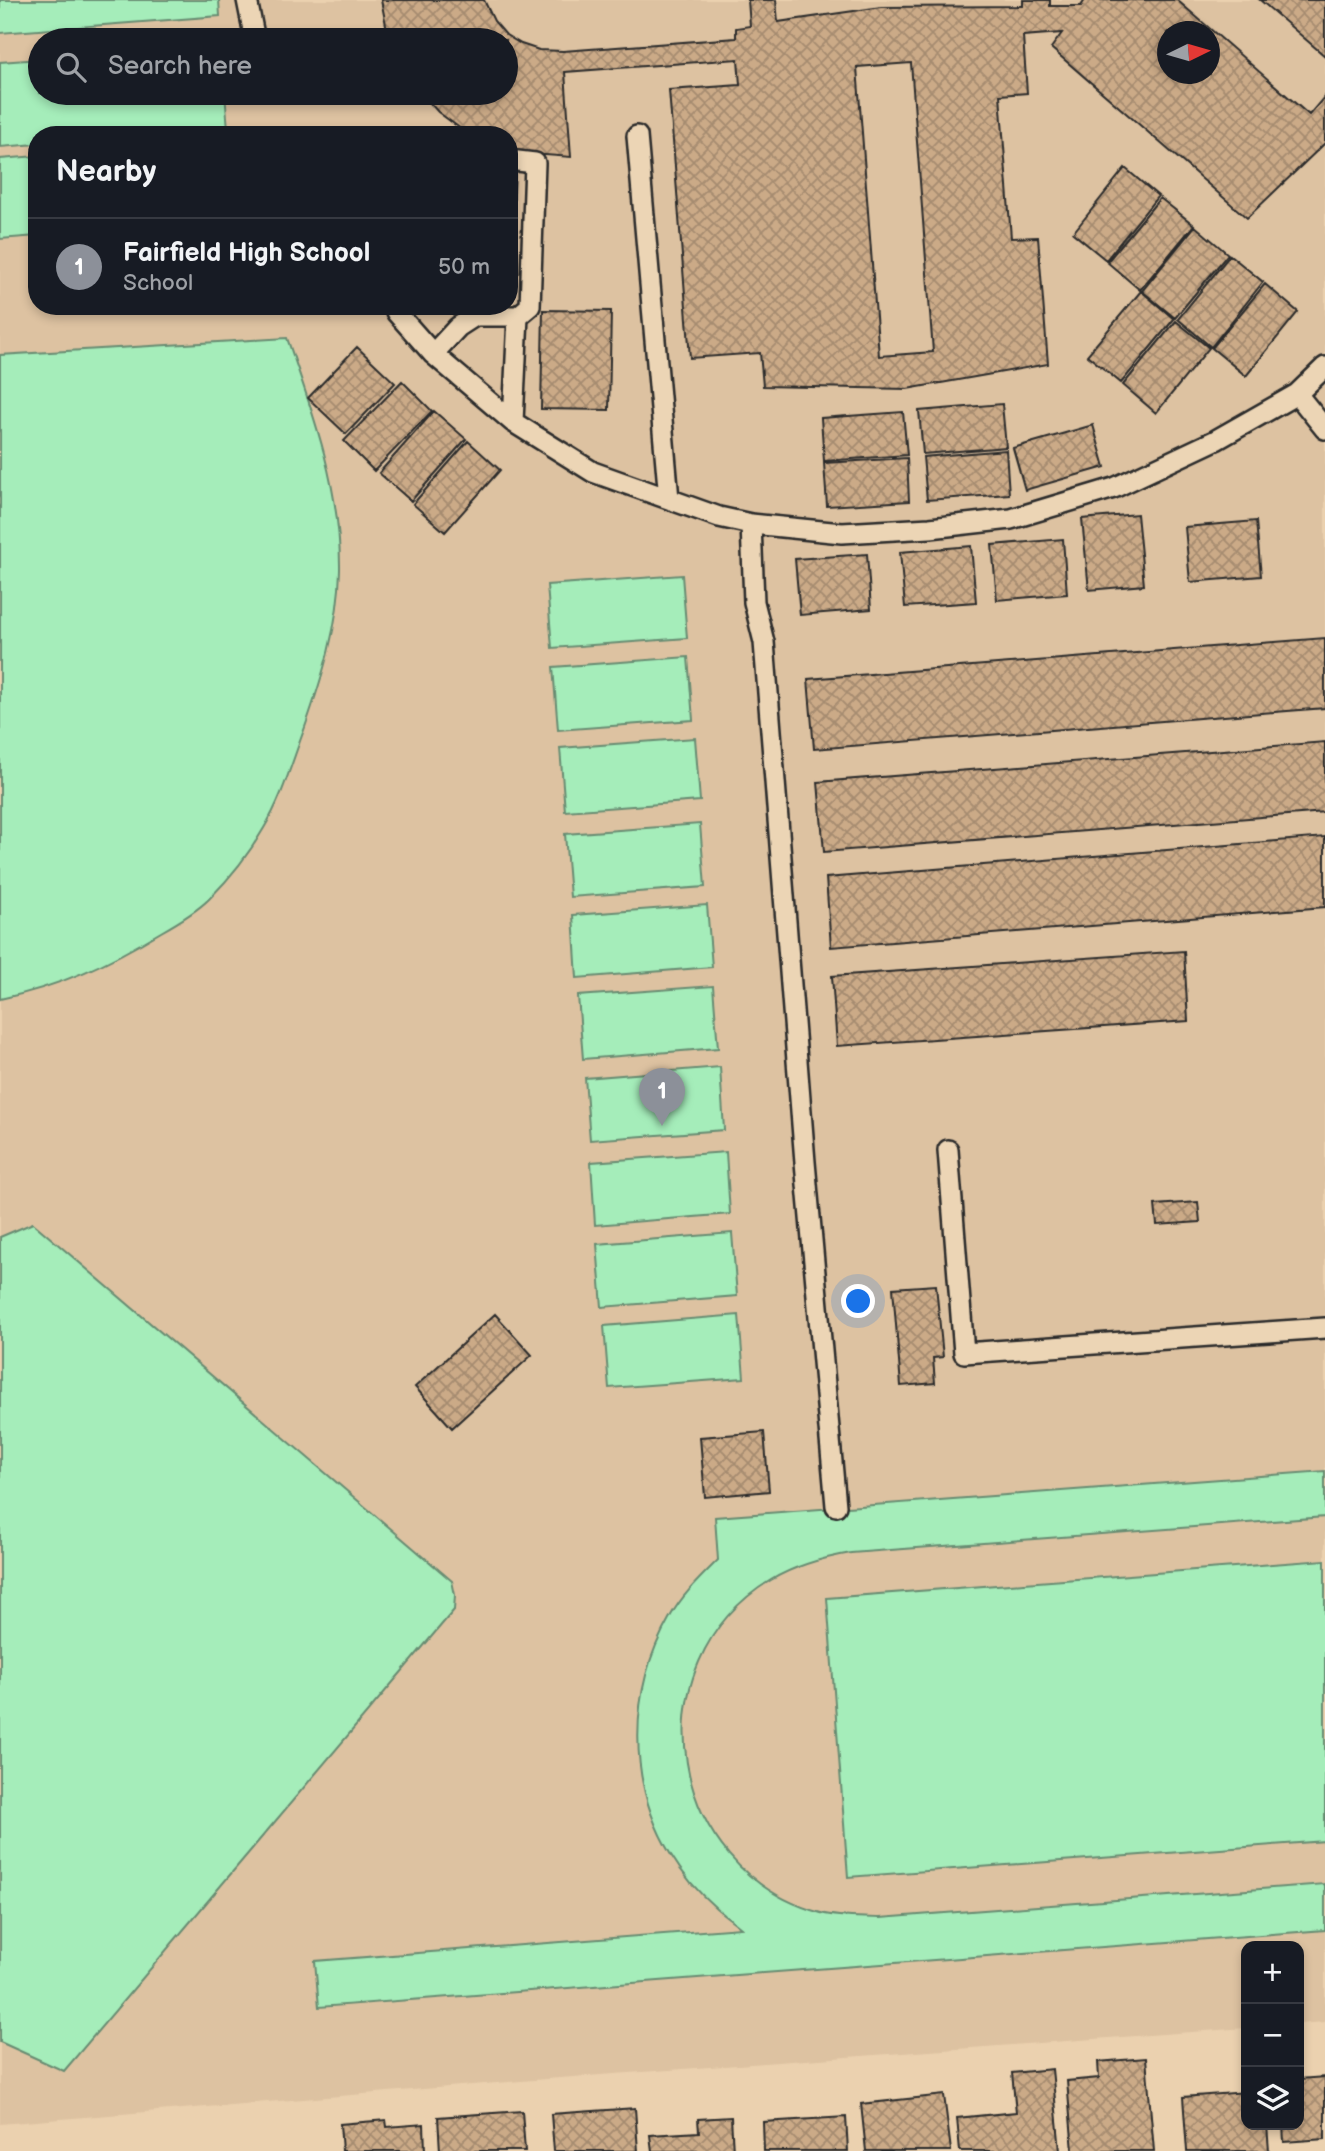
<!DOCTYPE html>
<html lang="en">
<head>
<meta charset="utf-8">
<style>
  :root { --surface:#171b24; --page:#242831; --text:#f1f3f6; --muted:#9ea1a6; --line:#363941; --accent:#8c9099 }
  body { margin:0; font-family:"Balsamiq Sans",sans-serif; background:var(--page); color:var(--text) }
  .controls { position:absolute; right:21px; bottom:21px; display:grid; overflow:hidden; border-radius:14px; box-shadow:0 4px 10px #0003 }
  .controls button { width:63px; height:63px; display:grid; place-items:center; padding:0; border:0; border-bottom:2px solid var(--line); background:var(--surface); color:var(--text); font:35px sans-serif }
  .compass { position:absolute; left:1157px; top:21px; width:63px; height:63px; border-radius:50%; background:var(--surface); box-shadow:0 4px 10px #0003; rotate:85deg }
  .you { position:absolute; left:859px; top:1302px; width:24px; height:24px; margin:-18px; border:5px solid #fff; border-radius:50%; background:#1a73e8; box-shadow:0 0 0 10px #1a73e833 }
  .badge { display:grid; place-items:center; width:46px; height:46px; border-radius:50%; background:var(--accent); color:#fff; font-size:23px; font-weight:700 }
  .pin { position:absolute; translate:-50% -58px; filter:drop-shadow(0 2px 4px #0008) }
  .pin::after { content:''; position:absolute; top:37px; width:24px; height:21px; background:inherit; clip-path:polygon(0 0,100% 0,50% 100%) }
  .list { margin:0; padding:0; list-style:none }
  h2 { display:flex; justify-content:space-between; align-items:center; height:91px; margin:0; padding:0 28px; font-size:30px }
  h2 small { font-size:23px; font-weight:400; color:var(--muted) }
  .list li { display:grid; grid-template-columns:46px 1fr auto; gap:21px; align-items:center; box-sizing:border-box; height:98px; padding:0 28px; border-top:2px solid var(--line) }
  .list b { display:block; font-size:26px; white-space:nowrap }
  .list p { margin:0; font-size:23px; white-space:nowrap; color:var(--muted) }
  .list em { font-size:23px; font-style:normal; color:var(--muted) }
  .icon { flex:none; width:38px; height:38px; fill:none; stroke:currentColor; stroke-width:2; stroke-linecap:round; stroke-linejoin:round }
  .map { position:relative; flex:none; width:1325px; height:2151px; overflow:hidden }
  .search { position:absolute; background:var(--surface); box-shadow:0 4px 10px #0003; left:28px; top:28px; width:490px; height:77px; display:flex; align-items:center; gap:18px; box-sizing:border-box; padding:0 24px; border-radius:38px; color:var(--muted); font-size:26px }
  .panel { position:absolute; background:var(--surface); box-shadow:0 4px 10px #0003; left:28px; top:126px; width:490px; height:189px; border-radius:28px }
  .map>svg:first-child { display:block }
  .built { fill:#ddc2a1; fill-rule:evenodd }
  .grass { fill:#a5edba; stroke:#688c72; stroke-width:2 }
  .building { fill:url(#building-cross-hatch); stroke:#2b2b2b; stroke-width:2; fill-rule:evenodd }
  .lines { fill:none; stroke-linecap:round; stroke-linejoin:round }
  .lane-casing { stroke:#2b2b2b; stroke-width:24 }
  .lane { stroke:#ecd5b5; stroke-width:19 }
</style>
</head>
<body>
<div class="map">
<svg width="1325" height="2151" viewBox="0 0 1325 2151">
  <defs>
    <pattern id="building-cross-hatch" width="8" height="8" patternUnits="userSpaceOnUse" patternTransform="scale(1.75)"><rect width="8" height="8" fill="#cbaa87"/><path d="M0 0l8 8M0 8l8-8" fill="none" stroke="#a58b6f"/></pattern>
  </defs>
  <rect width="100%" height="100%" fill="#ebd1af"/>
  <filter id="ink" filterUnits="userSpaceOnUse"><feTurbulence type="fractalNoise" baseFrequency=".0143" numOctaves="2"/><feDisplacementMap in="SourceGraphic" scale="14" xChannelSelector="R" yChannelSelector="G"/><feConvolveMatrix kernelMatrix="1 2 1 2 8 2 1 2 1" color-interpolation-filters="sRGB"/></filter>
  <g filter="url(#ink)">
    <path class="built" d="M0,0H1325V2022L1299,2024V1946H1246V2028L546,2079L0,2124ZM1168,32H1210V74H1168ZM40,40H506V93H40ZM37,135H509V306H37Z"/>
    <path class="grass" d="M0,0H219L220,16L0,33Z
      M40,59V93H225L228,129L159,135H37V144L0,147V62Z
      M37,156V236L0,239V159Z
      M287,338C313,412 341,490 340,570C339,624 322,679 304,730C292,762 282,798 264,828C249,854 230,878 209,899C196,912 177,923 161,932C108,964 61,986 0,999V355Z
      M682,575L687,638L552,648L547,585Z
      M688,657L693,720L558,730L553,667Z
      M695,738L700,801L565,811L560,748Z
      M700,824L705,887L570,897L565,834Z
      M707,905L712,967L577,978L573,915Z
      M713,986L718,1048L583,1059L578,996Z
      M720,1067L724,1130L590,1140L585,1078Z
      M726,1152L730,1214L595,1225L591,1162Z
      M33,1223L452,1581L455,1595L454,1610L64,2071L0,2042V1237Z
      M732,1233L737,1296L602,1307L597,1244Z
      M739,1315L744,1378L609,1388L604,1326Z
      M1325,1471V1517L851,1553C822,1558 796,1565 771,1580C633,1664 668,1871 821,1913C840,1918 860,1917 880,1918L1325,1884V1930L319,2007L315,1961L741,1928C733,1921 724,1915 716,1908C699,1893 683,1875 671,1855C627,1783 628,1690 670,1617C682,1595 700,1578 718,1560L715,1517Z
      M1325,1560V1841L848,1877L827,1598Z"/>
    <path class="building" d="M381,0H484L494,21L506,35L521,44L539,50L563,51L736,38V28L750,26L748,0H776L778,22L881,7L1023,6V0H1050V6H1081L1085,0H1177L1309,115L1325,96V143L1247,218L1051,48L1062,33L1023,36L1027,93L1000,95L1011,238L1038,237L1048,364L907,389L763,386L760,353L690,358L669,90L740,85L738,59L565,72L571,157L519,153L509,150V135H469L438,112L421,93H506V40H389ZM1168,32H1210V74H1168ZM911,63L933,352L879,356L857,67Z
      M1260,0H1325V56Z
      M1125,168L1158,196L1106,260L1073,233Z
      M509,170H515L512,238H509Z
      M1160,198L1194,225L1140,290L1107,262Z
      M1195,226L1228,254L1175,318L1142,291Z
      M1230,255L1263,282L1211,347L1178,319Z
      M1265,284L1298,312L1246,376L1212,348Z
      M1141,291L1174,319L1121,383L1087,355Z
      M543,310L611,311L609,410L541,409Z
      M1176,321L1209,348L1156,413L1123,385Z
      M357,347L395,383L346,434L308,398Z
      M402,381L432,411L374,471L344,441Z
      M1002,404L1006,447L923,454L919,411Z
      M434,411L466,439L411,501L379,473Z
      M903,412L907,455L824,461L821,418Z
      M1093,425L1105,467L1025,490L1013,448Z
      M468,441L500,470L445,532L413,504Z
      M1006,450L1009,494L927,500L923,457Z
      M907,458L909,501L827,506L824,463Z
      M1137,514L1144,585L1089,590L1082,519Z
      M1256,521L1261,576L1190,582L1185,527Z
      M1063,539L1067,594L997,600L992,545Z
      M971,546L976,602L905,607L900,552Z
      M867,554L871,609L800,615L795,559Z
      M1325,638V708L814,749L808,679Z
      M1325,742V812L824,852L818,782Z
      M1325,837V907L831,947L826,878Z
      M1184,951L1188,1021L837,1046L832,976Z
      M1198,1202L1200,1222L1157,1225L1155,1205Z
      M936,1285L943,1357L933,1358L935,1383L901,1386L893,1288Z
      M495,1314L532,1355L452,1428L415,1387Z
      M764,1432L769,1491L705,1497L700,1437Z
      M1146,2058L1154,2151H1073L1067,2081L1099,2078L1098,2062Z
      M1052,2069L1060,2151H960L957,2118L1016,2112L1012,2073Z
      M1325,2077V2139L1284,2142L1283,2125H1299V2079Z
      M1246,2092V2125H1267L1269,2151H1187L1183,2097Z
      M944,2095L951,2151H866L861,2104Z
      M635,2108L638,2151H554L551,2114Z
      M522,2111L525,2151H440L438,2117Z
      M731,2117L733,2151H652L650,2135L699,2132L698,2119Z
      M846,2117L848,2151H764L763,2122Z
      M386,2120L387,2127L424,2124L425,2151H342L340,2124Z"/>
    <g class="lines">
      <g class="lane-casing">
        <path id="lane" d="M247,0L255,40
          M637,136L669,499
          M509,160L535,163L530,306L518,316
          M396,312L433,354L513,422L593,472L719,517L751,524L842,533L930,528L1011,519L1114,488L1216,440L1297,394L1325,367
          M433,354L458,327L475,316H518L513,422
          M1297,394L1325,429
          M751,524L754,602L764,642L805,1162L836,1506
          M948,1150L964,1353L1325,1328"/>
      </g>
      <use href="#lane" class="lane"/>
    </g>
  </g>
</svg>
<div class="controls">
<button>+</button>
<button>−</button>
<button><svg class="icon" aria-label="layers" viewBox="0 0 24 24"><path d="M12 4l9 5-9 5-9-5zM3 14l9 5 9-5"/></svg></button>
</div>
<svg class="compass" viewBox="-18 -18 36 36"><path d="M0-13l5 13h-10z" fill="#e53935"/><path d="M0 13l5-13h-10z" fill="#9ea1a6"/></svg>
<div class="you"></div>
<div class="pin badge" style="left:662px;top:1126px">1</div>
<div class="search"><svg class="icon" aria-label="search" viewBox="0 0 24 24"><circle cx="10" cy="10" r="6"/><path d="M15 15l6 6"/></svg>Search here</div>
<section class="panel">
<h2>Nearby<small></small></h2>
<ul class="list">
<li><span class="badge">1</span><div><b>Fairfield High School</b><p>School</p></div><em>50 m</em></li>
</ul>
</section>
</div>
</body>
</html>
